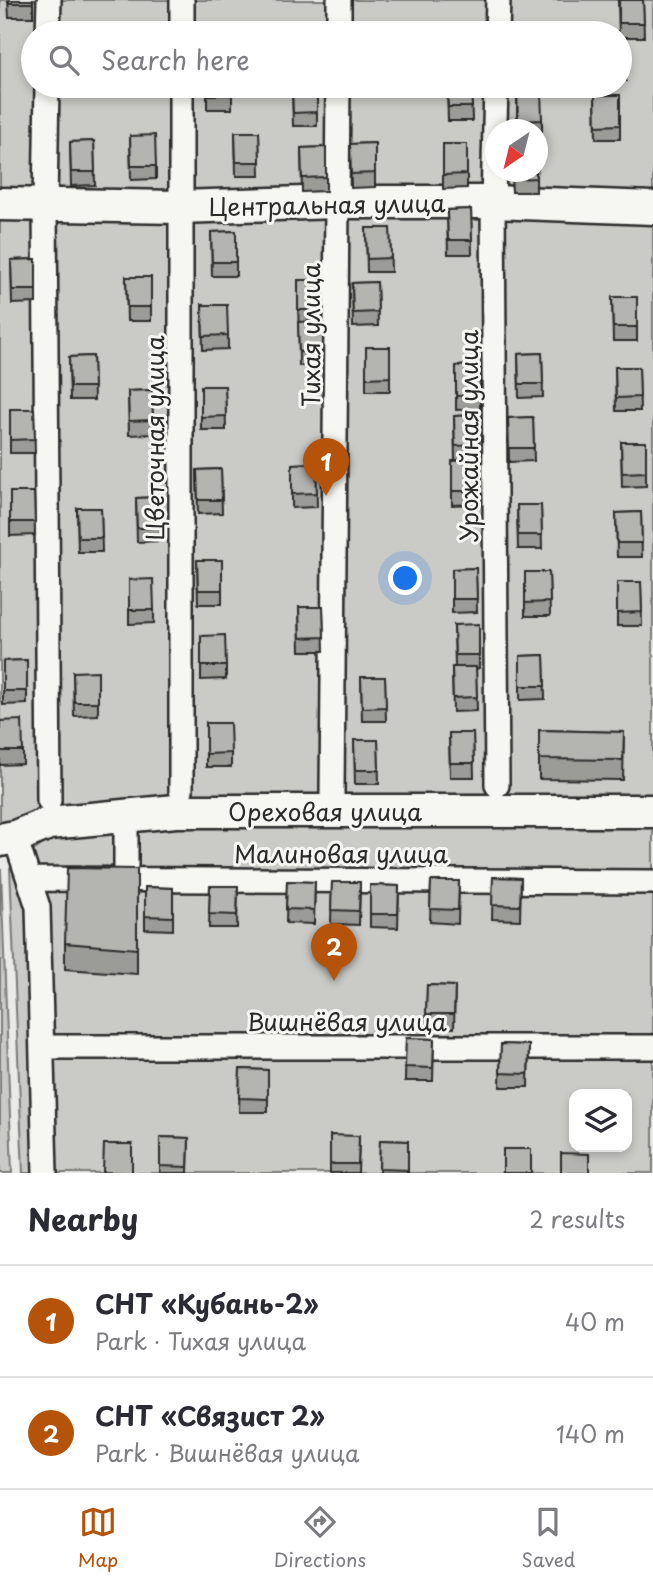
<!DOCTYPE html>
<html lang="en">
<head>
<meta charset="utf-8">
<style>
  :root { --surface:#fff; --page:#f7f7f7; --text:#2b2b33; --muted:#7c7c81; --line:#e1e1e2; --accent:#b45309 }
  body { margin:0; font-family:"Playpen Sans",sans-serif; background:var(--page); color:var(--text) }
  .controls { position:absolute; right:21px; bottom:21px; display:grid; overflow:hidden; border-radius:14px; box-shadow:0 4px 10px #0003 }
  .controls button { width:63px; height:63px; display:grid; place-items:center; padding:0; border:0; border-bottom:2px solid var(--line); background:var(--surface); color:var(--text); font:35px sans-serif }
  .compass { position:absolute; left:485px; top:119px; width:63px; height:63px; border-radius:50%; background:var(--surface); box-shadow:0 4px 10px #0003; rotate:215deg }
  .you { position:absolute; left:406px; top:579px; width:24px; height:24px; margin:-18px; border:5px solid #fff; border-radius:50%; background:#1a73e8; box-shadow:0 0 0 10px #1a73e833 }
  .badge { display:grid; place-items:center; width:46px; height:46px; border-radius:50%; background:var(--accent); color:#fff; font-size:23px; font-weight:700 }
  .pin { position:absolute; translate:-50% -58px; filter:drop-shadow(0 2px 4px #0008) }
  .pin::after { content:''; position:absolute; top:37px; width:24px; height:21px; background:inherit; clip-path:polygon(0 0,100% 0,50% 100%) }
  .list { margin:0; padding:0; list-style:none }
  h2 { display:flex; justify-content:space-between; align-items:center; height:91px; margin:0; padding:0 28px; font-size:30px }
  h2 small { font-size:23px; font-weight:400; color:var(--muted) }
  .list li { display:grid; grid-template-columns:46px 1fr auto; gap:21px; align-items:center; box-sizing:border-box; height:112px; padding:0 28px; border-top:2px solid var(--line) }
  .list b { display:block; font-size:26px; white-space:nowrap }
  .list p { margin:0; font-size:23px; white-space:nowrap; color:var(--muted) }
  .list em { font-size:23px; font-style:normal; color:var(--muted) }
  .icon { flex:none; width:38px; height:38px; fill:none; stroke:currentColor; stroke-width:2; stroke-linecap:round; stroke-linejoin:round }
  .map { position:relative; flex:none; width:653px; height:1173px; overflow:hidden }
  .search { position:absolute; background:var(--surface); box-shadow:0 4px 10px #0003; left:21px; right:21px; top:21px; height:77px; display:flex; align-items:center; gap:18px; box-sizing:border-box; padding:0 24px; border-radius:38px; color:var(--muted); font-size:26px }
  .sheet { height:315px; background:var(--surface) }
  nav { display:flex; justify-content:space-around; align-items:center; box-sizing:border-box; height:98px; border-top:2px solid var(--line); background:var(--surface); font-size:19px; color:var(--muted) }
  nav a { display:grid; justify-items:center; gap:4px }
  nav .on { color:var(--accent) }
  .map>svg:first-child { display:block }
  .green { fill:#cacac7; stroke:#7a7a79; stroke-width:2; fill-rule:evenodd }
  .lines { fill:none; stroke-linecap:round; stroke-linejoin:round }
  .street-casing { stroke:#2b2b2b; stroke-width:28 }
  .secondary-casing { stroke:#2b2b2b; stroke-width:37 }
  .street { stroke:#f6f6f2; stroke-width:23 }
  .secondary { stroke:#f6f6f2; stroke-width:32 }
  .wall { fill:#9b9b98; stroke:#2b2b2b; stroke-width:2 }
  .building { fill:#b4b4b1; stroke:#2b2b2b; stroke-width:2 }
  .labels { text-anchor:middle; dominant-baseline:central; stroke-width:6; stroke-linejoin:round; paint-order:stroke }
  .street-label { font-size:24px; fill:#2b2b2b; stroke:#f6f6f2 }
</style>
</head>
<body>
<div class="map">
<svg width="653" height="1173" viewBox="0 0 653 1173">
  <rect width="100%" height="100%" fill="#eaeae6"/>
  <filter id="ink" filterUnits="userSpaceOnUse"><feTurbulence type="fractalNoise" baseFrequency=".0143" numOctaves="2"/><feDisplacementMap in="SourceGraphic" scale="14" xChannelSelector="R" yChannelSelector="G"/><feConvolveMatrix kernelMatrix="1 2 1 2 8 2 1 2 1" color-interpolation-filters="sRGB"/></filter>
  <g filter="url(#ink)">
    <path class="green" d="M0,0H653V820L52,822L0,859ZM33,33H620V86H33ZM496,130H538V172H496Z
      M312,827L653,828V1173H23L10,868L65,828ZM574,1094H627V1147H574Z
      M0,870H1L12,1173H0Z"/>
    <g class="lines">
      <g class="street-casing">
        <path id="street" d="M48,33L49,0
          M182,33V0
          M339,33V0
          M497,33L498,0
          M47,86L45,203L49,800
          M496,86L493,202L497,785
          M181,790V86
          M332,794L338,86
          M15,837L38,907L45,1173
          M126,877V816
          M29,879L653,882
          M42,1047H653"/>
      </g>
      <g class="secondary-casing">
        <path id="secondary" d="M0,204L179,207L337,202H493L653,208
          M0,840L15,837L49,823L176,811H653"/>
      </g>
      <use href="#street" class="street"/>
      <use href="#secondary" class="secondary"/>
    </g>
    <path class="wall" d="M8,0H33V17H9Z
      M618,0H643L644,37H625L626,81H620Z
      M207,86H232V109H207Z
      M292,86L317,112V126H293Z
      M447,86H471L472,121H448Z
      M516,86H540V89H516Z
      M517,91L542,120V134H537V130H517Z
      M595,95L620,125V139H596Z
      M235,132H259L260,176H236Z
      M130,136L156,166V179L131,180Z
      M94,141L95,185L71,186L70,142Z
      M375,143V187L351,188L350,144Z
      M443,144H467V188L443,189Z
      M326,147V191L302,192L301,148Z
      M511,172L536,178V192H512Z
      M471,209L472,254H448L447,210Z
      M366,228H390L391,272H367Z
      M236,231V276H212L211,232Z
      M36,259V303L12,304L11,260Z
      M126,277L151,307V321H127Z
      M298,280H322L323,365L299,366Z
      M377,282L378,326L353,327L352,283Z
      M612,297L637,327V341H613Z
      M202,305L228,335V349L203,350Z
      M366,347H390V391H366Z
      M542,353L543,397L519,398L518,354Z
      M93,356L94,400H70L69,357Z
      M480,365V409L456,410V366Z
      M615,367H639L640,411H616Z
      M201,386H225L226,430H201Z
      M152,390L153,434L129,435L128,391Z
      M10,409H34L35,453H10Z
      M479,415V459L455,460L454,416Z
      M533,417L534,461L509,462L508,418Z
      M621,442L646,472V486L622,487Z
      M476,460L477,504L452,505V461Z
      M316,463L317,507L292,508V464Z
      M221,469L222,513L198,514L197,470Z
      M10,492H34L35,535L10,536Z
      M160,497L161,541L137,542L136,498Z
      M517,505H541L542,549H518Z
      M77,508H101L102,552H78Z
      M641,512L642,557H617L616,513Z
      M197,560H222V604H198Z
      M476,568L477,612L452,613V569Z
      M525,572H549L550,616H525Z
      M129,580L154,610V623L129,624Z
      M617,582H641L642,626H617Z
      M299,607H323L324,651H300Z
      M454,625L479,655V668L476,669L477,711L453,712L452,667H455Z
      M201,636L226,666V679L201,680Z
      M544,655L545,699L520,700V656Z
      M27,660V704L3,705V661Z
      M73,672L98,702V715L74,716Z
      M361,677H385L386,721H362Z
      M0,721L23,751V764L0,765Z
      M206,723L231,753V767H206Z
      M539,730L624,732L623,780L539,779Z
      M449,733H473L474,777H450Z
      M354,740H378L379,784H355Z
      M137,869V974L65,969V943Z
      M493,877L521,878L520,920L492,919Z
      M287,881L315,882L314,924L286,923Z
      M431,881H459L458,924L430,922Z
      M332,882H360L359,925L331,924Z
      M370,885L399,886L398,928L370,927Z
      M210,886H238L237,928H209Z
      M145,887L173,888V930L145,929Z
      M427,985L455,986L454,1028L426,1027Z
      M406,1038L434,1039L433,1081H405Z
      M501,1044L529,1045L528,1087H500Z
      M240,1069L268,1070V1112H239Z
      M359,1136L358,1173H330V1164Z
      M160,1137L189,1138L188,1173H160Z
      M380,1140L408,1141V1173H379Z"/>
    <path class="building" d="M9,0H33V3H9Z
      M619,0H643L644,23H619Z
      M620,37H625L626,67H620Z
      M207,86H232V95H207Z
      M292,86H317V112L293,113Z
      M447,86H471L472,107H448Z
      M541,90L542,120L518,121L517,91Z
      M595,95H620V125L596,126Z
      M235,132H259L260,162H236Z
      M155,135L156,166H131L130,136Z
      M94,141L95,172H71L70,142Z
      M375,143V173L351,174L350,144Z
      M443,144H467V174L443,175Z
      M326,147V177L302,178L301,148Z
      M511,172H536V178L512,179Z
      M471,209L472,240H448L447,210Z
      M366,228H390L391,258L367,259Z
      M236,231V262H212L211,232Z
      M36,259V290H12L11,260Z
      M126,277H151V307H127Z
      M298,280H322L323,310H298Z
      M377,282L378,312L353,313L352,283Z
      M612,297H637V327H613Z
      M202,305H227L228,335L203,336Z
      M323,321V352H299L298,322Z
      M366,347H390V377L366,378Z
      M542,353L543,384H519L518,354Z
      M93,356L94,387H70L69,357Z
      M480,365V395L456,396V366Z
      M615,367H639L640,397L616,398Z
      M201,386H225L226,416L201,417Z
      M152,390L153,420L129,421L128,391Z
      M10,409H34L35,439L10,440Z
      M479,415V445L455,446L454,416Z
      M533,417L534,448H509L508,418Z
      M621,442H646V472L622,473Z
      M476,460L477,491H452V461Z
      M316,463L317,493L292,494V464Z
      M221,469L222,500H198L197,470Z
      M10,492H34L35,522H10Z
      M160,497L161,528H137L136,498Z
      M517,505H541L542,535H518Z
      M77,508H101L102,538H78Z
      M641,512L642,543H617L616,513Z
      M197,560H222V590H198Z
      M476,568L477,599H452V569Z
      M525,572H549L550,602L525,603Z
      M153,579L154,610H129V580Z
      M617,582H641L642,612L617,613Z
      M299,607H323L324,637L300,638Z
      M479,624V655H455L454,625Z
      M225,635L226,666H201V636Z
      M544,655L545,686H520V656Z
      M27,660V691H3V661Z
      M452,667H476L477,697L453,698Z
      M98,671V702H74L73,672Z
      M361,677H385L386,707L362,708Z
      M22,720L23,751H0V721Z
      M206,723H230L231,753L206,754Z
      M539,730L624,732L623,760L539,759Z
      M449,733H473L474,763H450Z
      M354,740H378L379,770H355Z
      M67,868L137,869V949L65,943Z
      M493,877L521,878L520,906L492,905Z
      M287,881L315,882L314,910L286,909Z
      M431,881H459L458,910L430,909Z
      M332,882H360L359,911L331,910Z
      M370,885L399,886L398,914H370Z
      M210,886H238L237,915L209,914Z
      M145,887L173,888V917L145,916Z
      M427,985L455,986L454,1014H426Z
      M406,1038L434,1039L433,1068L405,1067Z
      M501,1044L529,1045L528,1074L500,1073Z
      M240,1069L268,1070V1099L239,1098Z
      M330,1135L359,1136L358,1164H330Z
      M160,1137L189,1138L188,1167L160,1166Z
      M380,1140L408,1141V1170L379,1169Z
      M104,1144H132V1173L103,1172Z
      M503,1149H531V1173H503Z
      M561,1153L589,1154V1173H561Z"/>
  </g>
  <g class="labels">
    <g class="street-label">
      <text transform="translate(327 204) rotate(-1)">Центральная улица</text>
      <text transform="translate(310 335) rotate(-90)">Тихая улица</text>
      <text transform="translate(468 436) rotate(-90)">Урожайная улица</text>
      <text transform="translate(154 438) rotate(-90)">Цветочная улица</text>
      <text x="325" y="811">Ореховая улица</text>
      <text x="341" y="853">Малиновая улица</text>
      <text x="347" y="1021">Вишнёвая улица</text>
    </g>
  </g>
</svg>
<div class="controls">
<button><svg class="icon" aria-label="layers" viewBox="0 0 24 24"><path d="M12 4l9 5-9 5-9-5zM3 14l9 5 9-5"/></svg></button>
</div>
<svg class="compass" viewBox="-18 -18 36 36"><path d="M0-13l5 13h-10z" fill="#e53935"/><path d="M0 13l5-13h-10z" fill="#7c7c81"/></svg>
<div class="you"></div>
<div class="pin badge" style="left:326px;top:496px">1</div>
<div class="pin badge" style="left:334px;top:981px">2</div>
<div class="search"><svg class="icon" aria-label="search" viewBox="0 0 24 24"><circle cx="10" cy="10" r="6"/><path d="M15 15l6 6"/></svg>Search here</div>
</div>
<section class="sheet">
<h2>Nearby<small>2 results</small></h2>
<ul class="list">
<li><span class="badge">1</span><div><b>СНТ «Кубань-2»</b><p>Park · Тихая улица</p></div><em>40 m</em></li>
<li><span class="badge">2</span><div><b>СНТ «Связист 2»</b><p>Park · Вишнёвая улица</p></div><em>140 m</em></li>
</ul>
</section>
<nav>
<a class="on"><svg class="icon" aria-label="map" viewBox="0 0 24 24"><path d="M3 6l6-2 6 2 6-2v14l-6 2-6-2-6 2zM9 4v14M15 6v14"/></svg>Map</a>
<a><svg class="icon" aria-label="directions" viewBox="0 0 24 24"><path d="M12 3l9 9-9 9-9-9zM9 14v-3h6M13 9l2 2-2 2"/></svg>Directions</a>
<a><svg class="icon" aria-label="saved" viewBox="0 0 24 24"><path d="M7 4h10v16l-5-4-5 4z"/></svg>Saved</a>
</nav>
</body>
</html>
